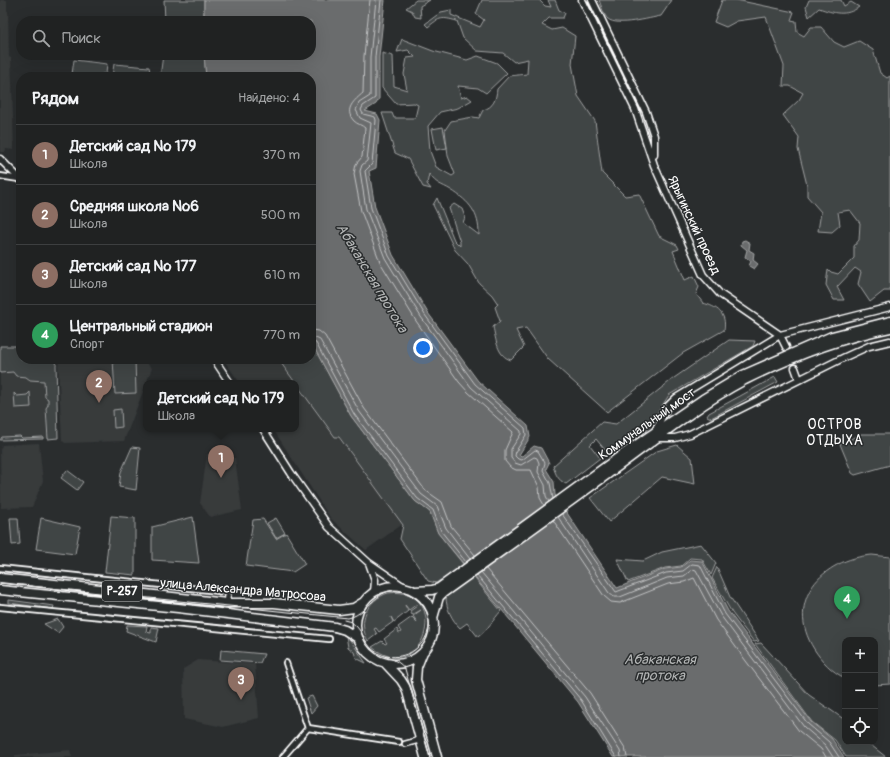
<!DOCTYPE html>
<html lang="ru">
<head>
<meta charset="utf-8">
<style>
  :root { --surface:#202222; --page:#282a2a; --text:#f1f3f6; --muted:#a2a4a5; --line:#3d3f40; --accent:#ffd166 }
  body { margin:0; font-family:Pangolin,sans-serif; background:var(--page); color:var(--text) }
  .controls { position:absolute; right:12px; bottom:12px; display:grid; overflow:hidden; border-radius:8px; box-shadow:0 4px 16px #0002 }
  .controls button { width:36px; height:36px; display:grid; place-items:center; padding:0; border:0; border-bottom:1px solid var(--line); background:var(--surface); color:var(--text); font:20px sans-serif }
  .you { position:absolute; left:423px; top:348px; width:14px; height:14px; margin:-10px; border:3px solid #fff; border-radius:50%; background:#1a73e8; box-shadow:0 0 0 6px #1a73e833 }
  .badge { display:grid; place-items:center; width:26px; height:26px; border-radius:50%; background:var(--accent); color:#fff; font-size:13px; font-weight:700 }
  .pin { position:absolute; translate:-50% -33px; filter:drop-shadow(0 1px 2px #0008) }
  .pin::after { content:''; position:absolute; top:21px; width:14px; height:12px; background:inherit; clip-path:polygon(0 0,100% 0,50% 100%) }
  .popup { position:absolute; left:143px; top:380px; width:156px; height:52px; box-sizing:border-box; display:grid; place-content:center; border-radius:8px; background:var(--surface); filter:drop-shadow(0 1px 3px #0005); font-size:13px; white-space:nowrap; color:var(--muted) }
  .popup b { font-size:15px; color:var(--text) }
  .popup::after { content:''; position:absolute; left:50%; top:100%; margin-left:-8px; border:8px solid transparent; border-top-color:var(--surface) }
  .list { margin:0; padding:0; list-style:none }
  h2 { display:flex; justify-content:space-between; align-items:center; height:52px; margin:0; padding:0 16px; font-size:17px }
  h2 small { font-size:13px; font-weight:400; color:var(--muted) }
  .list li { display:grid; grid-template-columns:26px 1fr auto; gap:12px; align-items:center; box-sizing:border-box; height:60px; padding:0 16px; border-top:1px solid var(--line) }
  .list b { display:block; font-size:15px; white-space:nowrap }
  .list p { margin:0; font-size:13px; white-space:nowrap; color:var(--muted) }
  .list em { font-size:13px; font-style:normal; color:var(--muted) }
  .icon { flex:none; width:22px; height:22px; fill:none; stroke:currentColor; stroke-width:2; stroke-linecap:round; stroke-linejoin:round }
  .map { position:relative; flex:none; width:890px; height:757px; overflow:hidden }
  .search { position:absolute; background:var(--surface); box-shadow:0 4px 16px #0002; left:16px; top:16px; width:300px; height:44px; display:flex; align-items:center; gap:10px; box-sizing:border-box; padding:0 14px; border-radius:16px; color:var(--muted); font-size:15px }
  .panel { position:absolute; background:var(--surface); box-shadow:0 4px 16px #0002; left:16px; top:72px; width:300px; height:292px; border-radius:16px }
  .map>svg:first-child { display:block }
  .built { fill:#373a3b }
  .green { fill:#414445; stroke:#a0a2a2 }
  .water { fill:#6a6c6d; stroke:#a6a7a7 }
  .lines { fill:none; stroke-linecap:round; stroke-linejoin:round }
  .shore { stroke:#c3c4c5; stroke-width:1 }
  .street-casing { stroke:#fff; stroke-width:8 }
  .secondary-casing { stroke:#fff; stroke-width:9 }
  .highway-casing { stroke:#fff; stroke-width:11 }
  .street { stroke:#2a2d2e; stroke-width:4.5 }
  .secondary { stroke:#2a2d2e; stroke-width:6 }
  .highway { stroke:#2a2d2e; stroke-width:8 }
  .tram { stroke:#fff; stroke-width:1 }
  .labels { text-anchor:middle; dominant-baseline:central; stroke-width:3; stroke-linejoin:round; paint-order:stroke }
  .shield { fill:#2a2d2e; stroke:#bfc0c0; stroke-width:1 }
  .shield-label { font-size:12px; font-weight:bold; fill:#fff }
  .street-label { font-size:13px; fill:#fff; stroke:#2a2d2e }
  .water-label { font-size:14px; font-style:italic; fill:#b4b6b6; stroke:#2a2d2e }
  .neighbourhood-label { font-size:14px; letter-spacing:1px; fill:#fff; stroke:#2a2d2e }
</style>
</head>
<body>
<div class="map">
<svg width="890" height="757" viewBox="0 0 890 757">
  <rect width="100%" height="100%" fill="#2a2d2e"/>
  <filter id="ink" filterUnits="userSpaceOnUse"><feTurbulence type="fractalNoise" baseFrequency=".025" numOctaves="2"/><feDisplacementMap in="SourceGraphic" scale="8" xChannelSelector="R" yChannelSelector="G"/><feConvolveMatrix kernelMatrix="1 2 1 2 8 2 1 2 1" color-interpolation-filters="sRGB"/></filter>
  <g filter="url(#ink)">
    <path class="built" d="M0,0H7V11H8L9,57L11,58L12,82L14,150L6,149L5,152H0Z
      M0,346H21V359H57L56,365L58,438L0,440Z
      M60,359H142L152,368L124,441L65,443L62,440L58,365Z
      M223,359H278L295,383H240Z
      M296,384L335,437H338L403,524L366,550L331,519L273,429H296Z
      M39,443L43,481L32,507L1,508L0,450L2,445Z
      M207,454L235,458L242,510L210,517L200,503Z
      M198,660L255,664L259,718L223,727L184,719L183,669Z
      M70,750L72,757H15V755Z"/>
    <path class="green" d="M164,0H204V21H165Z
      M416,0H430L420,6L421,18L415,17L412,11L406,8Z
      M482,0H539L545,6L551,7L548,0H555L559,10L565,13L563,18H549L542,25L552,30L562,28L575,36L572,64L578,96L595,121L602,173L625,196L639,194L659,236L677,245L679,249L673,251L685,280L694,276L699,287L696,294L703,303C717,307 727,313 724,330L683,353L607,412L548,359L526,328L516,330L524,347L511,360C497,356 496,339 493,327L500,321L495,307L498,304L492,295L479,283L468,264L455,250L433,205L437,198L454,240L460,246V242L449,208L454,204L462,209L465,217L463,223L479,235C479,213 470,202 451,190C441,184 437,185 429,174L427,184L431,189L423,187L408,159L395,153L382,113H392L394,118H415L418,105L414,103L396,104L382,88V53L393,56L394,86L407,90L404,74L407,58L415,57L408,50L397,52L402,39L433,51L467,60L478,56L497,63L507,73L486,93L478,88L458,86L461,98L467,96L472,100L458,108L440,112L428,126L430,151L436,167L452,176L455,174L448,156L445,130L451,121L473,117L479,118L483,110C494,107 496,99 497,89L509,76L527,74L528,59L514,62L503,53L477,51L463,38L457,21C442,17 440,17 428,27L425,24L441,12L451,10V15L480,27L484,20L476,14Z
      M599,0H672L661,16C650,18 617,27 608,19C604,16 601,5 599,0Z
      M722,0H736L794,12L791,20L796,21L797,32L804,36L811,27H821L834,42L844,47L859,41L873,50L880,73L887,78L890,76V291H884L870,302L858,284L861,272L855,268L837,287L844,300H834L826,285L828,269L831,272L838,274L854,258V246L859,240L860,223L850,210L838,212L840,225L832,232L818,231L821,212L807,196V185L798,149L799,137L783,115L799,100L803,93L790,86H783L784,66L766,17L737,21L726,27L714,22Z
      M809,0H841L844,6L851,2L859,7C846,17 833,13 819,8L809,17L806,7Z
      M163,55H204L206,77H160Z
      M74,60L107,64L106,74H102V77L72,74Z
      M114,64L149,67L151,77H112Z
      M443,127L447,148L436,150L432,129Z
      M729,340L755,341L753,346L669,395L646,431L610,456L596,439L590,445L600,458L566,484C558,480 556,475 553,466L602,422L616,424L674,378Z
      M311,342L351,416L415,501L430,512L438,533L501,611C493,620 488,629 478,637L467,623L460,628C452,620 446,608 446,597L452,592L442,579L436,583L428,581L400,539L403,525L339,437H335L278,359H311Z
      M0,346H21V359H57L56,365L58,438L48,439L46,408L48,405V399L45,397L44,381L30,380L26,377L16,376L13,372L0,373Z
      M113,359H135L136,393L115,394Z
      M775,377L778,382L711,418L707,416L709,413Z
      M30,392L31,407L15,408L14,393L17,396L27,395Z
      M121,409L122,427L114,428L113,410Z
      M861,434H890V465L855,475L852,473L840,444Z
      M20,436L22,438L43,437V439L0,440L2,437Z
      M677,445L692,458L695,484L662,477L609,522L590,498L657,451Z
      M132,447L140,448L136,490L119,487L121,472Z
      M67,470L83,482L77,490L61,478Z
      M111,516L135,518V575L105,572Z
      M193,517L199,563L152,560V527Z
      M10,518H18L20,544L12,545Z
      M41,518L80,527L75,554L36,549Z
      M276,518L285,533L276,538L267,523Z
      M263,519L276,539L286,533L305,564L293,572L246,566L253,520Z
      M701,544L716,563L711,575L702,559L690,558L681,566L665,568L628,582L617,559L643,561L662,552Z
      M872,555L890,557V684L875,685V640H845V678C832,672 821,660 814,649C784,601 822,559 872,555Z
      M717,567L730,597L759,641L754,642L732,613L712,578Z
      M388,593C453,584 426,690 372,647L382,641L385,644L387,643L384,639L397,629L399,633L401,632L398,627L412,617L417,622L413,616L421,610L412,615L410,611L417,606V604L409,610L405,605L408,611L394,622L391,617L393,622L379,632L376,628L374,629L377,634L368,641C357,621 367,600 388,593Z
      M9,600L54,606L53,609L9,603Z
      M58,619L63,627L58,633L44,624Z
      M127,625L147,626L146,632L151,633V627L159,628L156,642L126,631Z
      M319,629L340,631L348,637L366,663L356,658L354,652L348,647L346,636L342,634Z
      M761,643L809,695L845,720V742H867L886,757H846L835,740L812,722L755,644Z
      M221,650L264,654L260,663L220,660Z
      M312,696L317,706L311,713L306,698Z"/>
    <path class="water" d="M204,0H385L379,57V99L376,104L365,111L377,114L380,120L376,168L369,171L375,207L393,255L428,313L478,381L528,426L530,437L519,455L522,456L534,446L541,448L549,463L546,469L554,482L555,495L617,588L665,569L681,567L690,560L702,561L728,611L811,722L832,739L844,757H613L578,702L438,533L430,512L415,501L351,416L311,342V77H206L204,55H311V21H204Z
      M745,240L750,243L749,250L754,253L753,260L758,264L754,269L749,266L751,261L745,257L747,250L741,245L742,241Z"/>
    <g class="lines">
      <path class="shore" d="M370,0L364,56L363,93C355,100 343,109 354,121C357,124 362,125 365,128L362,157L356,164L354,174L361,211L380,262L416,321L459,382L468,392L513,432L505,450V461L510,467L516,470H531L539,487L540,498L544,505
        M376,0L370,57V96L359,103L356,110L360,118L371,123L367,161L362,165L360,171L366,209L385,258L421,317L471,387L521,431V434L511,449V458L515,463L521,465L534,457L537,458L539,463L538,472L545,485L546,496L549,502
        M381,0L375,57V98L363,106L361,110L363,114L375,117L376,120L372,164L365,171L371,208L389,256L425,315L475,384L525,428L526,435L516,451L515,456L518,459L522,460L535,450L538,451L545,463L543,470L550,483L553,499
        M311,330L319,331L325,336L364,408L425,490L442,502L451,526L475,555
        M311,336L320,340L359,411L421,494L437,506L446,528L470,559
        M311,341L316,343L354,414L417,498L433,510L441,531L466,562
        M562,514L616,592L666,573L683,571L692,564L700,565L725,614L808,724L829,742L839,757
        M558,517L609,593L614,597H620L667,578L684,576L693,569L696,570L721,616L804,727L825,745L833,757
        M553,520L604,596L611,602L620,603L668,584L684,582L694,578L716,620L746,661L799,731L821,749L826,757
        M486,569L590,693L625,748L627,757
        M481,572L585,697L620,751L621,757
        M477,575L581,700L616,757"/>
      <g class="street-casing">
        <path id="street" d="M0,176L19,179
          M0,568L228,592L227,603
          M0,607L329,639
          M286,663L308,728
          M308,728L399,742
          M405,744L420,740
          M283,757L308,728"/>
      </g>
      <g class="secondary-casing">
        <path id="secondary" d="M582,0L635,109L654,165L703,275L720,294L780,335L786,347
          M592,0L646,112L654,136V155
          M0,159L21,180
          M214,359L230,383
          M795,368L799,379
          M263,429L291,473L329,527L369,563L404,587
          M655,431L667,407L676,398L780,335L890,307
          M657,438H675L690,434L845,357L869,346L890,341
          M369,563L375,580L374,592"/>
      </g>
      <g class="highway-casing">
        <path id="highway" d="M0,578L227,603H274L339,610L354,608L362,603
          M356 625a39 39 0 1 1 78 0a39 39 0 1 1-78 0Z
          M0,590L178,608L335,627L345,630L359,639
          M415,591L432,590L439,588L623,454L703,399L743,375L832,336L890,321
          M433,618L439,597L443,593C498,554 553,514 608,474C652,442 696,406 745,380C791,357 840,338 890,328
          M423,652L417,667L416,680L437,757
          M385,663L401,680L406,688L425,757"/>
      </g>
      <use href="#street" class="street"/>
      <use href="#secondary" class="secondary"/>
      <use href="#highway" class="highway"/>
      <path class="tram" d="M0,583L348,618C371,614 382,573 415,598C446,621 421,663 385,656
        M344,620C360,622 362,638 371,648C381,658 397,657 405,669L430,757"/>
    </g>
  </g>
  <g class="labels">
    <rect class="shield" x="102" y="581" width="40" height="20" rx="3"/>
    <g class="shield-label">
      <text x="122" y="591">Р-257</text>
    </g>
    <g class="street-label">
      <text transform="translate(694 225) rotate(65)">Ярыгинский проезд</text>
      <text transform="translate(647 424) rotate(-35)">Коммунальный мост</text>
      <text transform="translate(243 590) rotate(5)">улица Александра Матросова</text>
    </g>
    <g class="water-label">
      <text transform="translate(372 278) rotate(59)">Абаканская протока</text>
      <text x="660" y="659">Абаканская<tspan x="660" dy="16">протока</tspan></text>
    </g>
    <g class="neighbourhood-label">
      <text x="835" y="424">ОСТРОВ<tspan x="835" dy="16">ОТДЫХА</tspan></text>
    </g>
  </g>
</svg>
<div class="controls">
<button>+</button>
<button>−</button>
<button><svg class="icon" aria-label="locate" viewBox="0 0 24 24"><circle cx="12" cy="12" r="6"/><path d="M12 2v4M12 18v4M2 12h4M18 12h4"/></svg></button>
</div>
<div class="you"></div>
<div class="pin badge" style="left:221px;top:478px;background:#8d6e63">1</div>
<div class="popup"><b>Детский сад № 179</b>Школа</div>
<div class="pin badge" style="left:99px;top:403px;background:#8d6e63">2</div>
<div class="pin badge" style="left:241px;top:700px;background:#8d6e63">3</div>
<div class="pin badge" style="left:847px;top:619px;background:#2e9e5b">4</div>
<div class="search"><svg class="icon" aria-label="search" viewBox="0 0 24 24"><circle cx="10" cy="10" r="6"/><path d="M15 15l6 6"/></svg>Поиск</div>
<section class="panel">
<h2>Рядом<small>Найдено: 4</small></h2>
<ul class="list">
<li><span class="badge" style="background:#8d6e63">1</span><div><b>Детский сад № 179</b><p>Школа</p></div><em>370 m</em></li>
<li><span class="badge" style="background:#8d6e63">2</span><div><b>Средняя школа №6</b><p>Школа</p></div><em>500 m</em></li>
<li><span class="badge" style="background:#8d6e63">3</span><div><b>Детский сад № 177</b><p>Школа</p></div><em>610 m</em></li>
<li><span class="badge" style="background:#2e9e5b">4</span><div><b>Центральный стадион</b><p>Спорт</p></div><em>770 m</em></li>
</ul>
</section>
</div>
</body>
</html>
